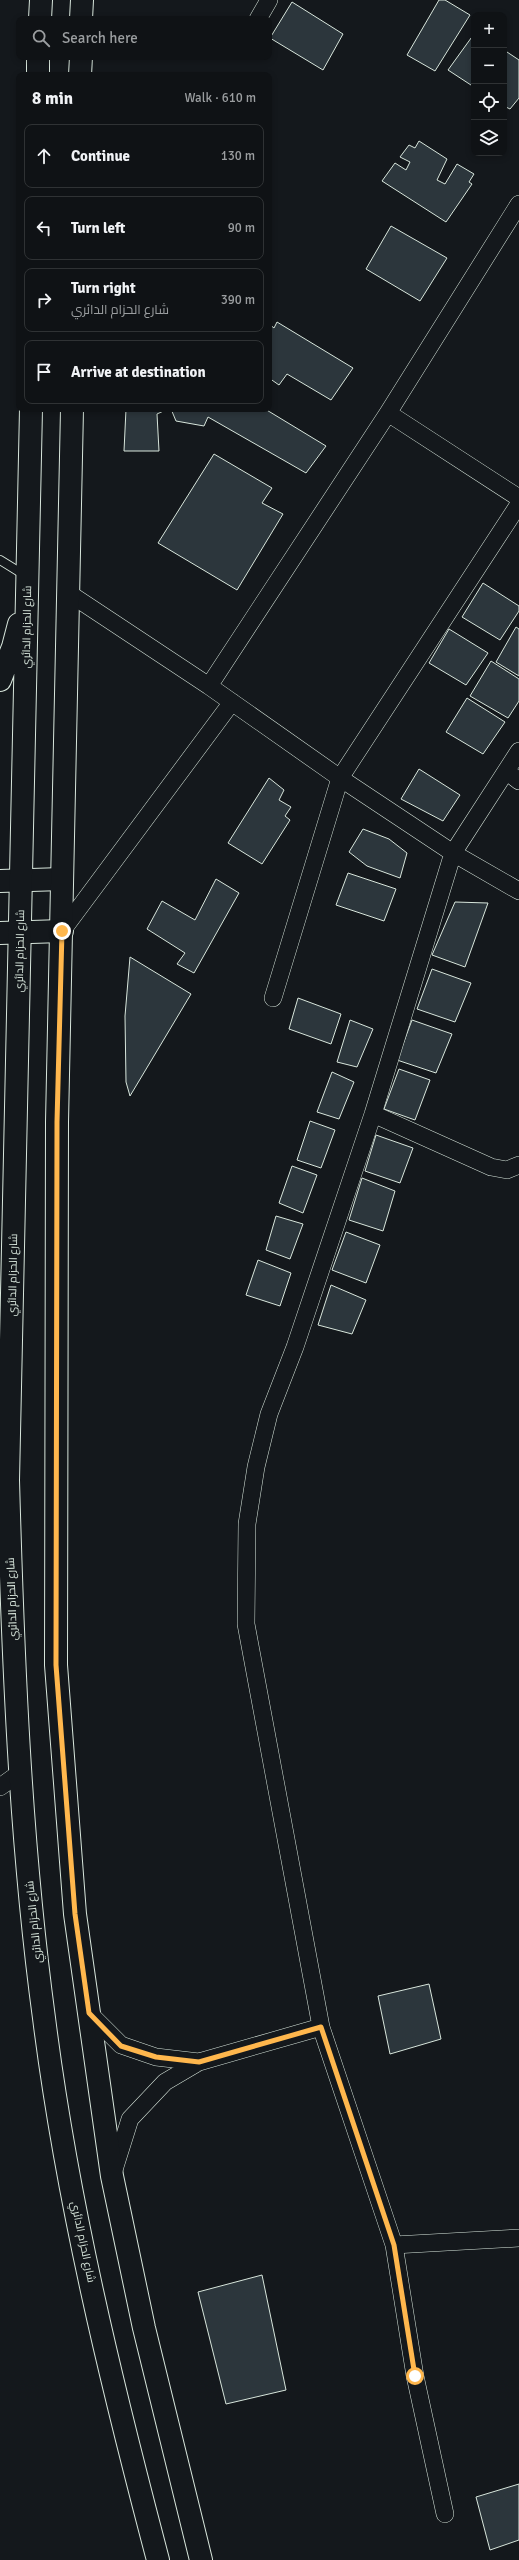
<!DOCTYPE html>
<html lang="en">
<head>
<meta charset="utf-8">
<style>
  :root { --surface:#0f1215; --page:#1d2022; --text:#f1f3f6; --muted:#9b9ea0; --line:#2f3234 }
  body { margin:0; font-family:Signika,Cairo,sans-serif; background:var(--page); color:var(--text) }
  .controls { position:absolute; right:12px; top:12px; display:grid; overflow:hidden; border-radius:8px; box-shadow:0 2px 6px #0003 }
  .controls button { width:36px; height:36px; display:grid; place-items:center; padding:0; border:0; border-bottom:1px solid var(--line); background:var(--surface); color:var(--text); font:20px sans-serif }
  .stop { position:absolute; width:12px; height:12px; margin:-9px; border:3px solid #ffb74d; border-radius:50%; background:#fff }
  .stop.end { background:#ffb74d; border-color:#fff; box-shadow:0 1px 4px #0008 }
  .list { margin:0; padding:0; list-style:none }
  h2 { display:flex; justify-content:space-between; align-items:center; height:52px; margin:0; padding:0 16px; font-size:17px }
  h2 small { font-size:13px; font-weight:400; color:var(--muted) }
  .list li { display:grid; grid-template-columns:26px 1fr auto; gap:12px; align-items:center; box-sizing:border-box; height:64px; margin:0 8px 8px; padding:0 8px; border:1px solid var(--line); border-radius:8px }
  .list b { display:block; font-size:15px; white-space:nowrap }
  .list p { margin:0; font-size:13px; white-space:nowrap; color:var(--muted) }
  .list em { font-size:13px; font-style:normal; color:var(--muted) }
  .icon { flex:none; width:22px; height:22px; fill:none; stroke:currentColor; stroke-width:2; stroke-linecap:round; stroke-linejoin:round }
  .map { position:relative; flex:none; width:519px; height:2560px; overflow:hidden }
  .search { position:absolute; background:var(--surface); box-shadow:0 2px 6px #0003; left:16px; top:16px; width:256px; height:44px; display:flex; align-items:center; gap:10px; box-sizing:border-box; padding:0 14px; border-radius:8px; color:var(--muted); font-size:15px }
  .panel { position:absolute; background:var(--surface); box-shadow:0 2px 6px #0003; left:16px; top:72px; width:256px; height:340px; border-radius:8px }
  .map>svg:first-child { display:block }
  .building { fill:#2c363c; stroke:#d8e6dc }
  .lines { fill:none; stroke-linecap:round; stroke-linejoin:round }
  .lane-casing { stroke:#d8e6dc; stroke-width:10 }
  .street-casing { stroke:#d8e6dc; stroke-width:18 }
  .secondary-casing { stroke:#d8e6dc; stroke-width:24 }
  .primary-casing { stroke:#d8e6dc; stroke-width:24 }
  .lane { stroke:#14181c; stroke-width:8 }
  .street { stroke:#14181c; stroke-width:17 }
  .secondary { stroke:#14181c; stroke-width:22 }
  .primary { stroke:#14181c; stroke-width:22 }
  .route { stroke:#ffb74d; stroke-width:5 }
  .labels { text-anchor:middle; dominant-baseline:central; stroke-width:3; stroke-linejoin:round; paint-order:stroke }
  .street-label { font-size:11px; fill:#d8e6dc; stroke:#14181c }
</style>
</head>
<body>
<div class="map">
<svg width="519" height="2560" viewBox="0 0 519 2560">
  <rect width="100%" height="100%" fill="#14181c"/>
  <path class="building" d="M439,0H445L470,15L435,71L407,55Z
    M292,2L343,34L323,70L270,38Z
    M474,34V87L448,70Z
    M504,50L519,60V98L510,109L504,106Z
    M419,141L447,159L437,180L445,184L457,164L474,174L469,182L472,184L446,222L382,181L395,163L406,170L410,162L400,157L409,145L415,148Z
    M391,226L447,258L420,301L366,269Z
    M277,322L353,368L331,400L287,374L279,385L269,378V324L274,328Z
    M126,409H168L157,414L159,451H124Z
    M171,409H265L326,446L306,473L208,417L204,426L176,421Z
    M214,454L272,488L262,503L283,514L237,590L158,543Z
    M483,583L519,606V611L500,640L462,617Z
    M516,627L519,629V676L496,662Z
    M449,629L488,653L466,685L429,663Z
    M491,661L519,679V701L508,718L470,696Z
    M467,698L505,722L483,754L446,732Z
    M419,769L460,795L443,821L401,799Z
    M269,778L284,790L279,800L291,807L285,816L290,820L262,864L228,843Z
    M363,829L389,839L407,853L400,878L367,866L349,852Z
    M348,873L396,889L384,921L336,905Z
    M216,879L239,893L194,973L177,964L185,953L147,929L162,901L195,920Z
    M455,902L488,903L465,967L432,955Z
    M130,957L191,994L130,1096L126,1082L125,1016Z
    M432,969L471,983L455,1022L417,1009Z
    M298,998L341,1014L331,1044L289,1029Z
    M350,1020L373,1029L357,1067L337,1062Z
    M412,1020L452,1034L436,1073L397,1060Z
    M399,1069L430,1080L415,1120L384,1109Z
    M332,1072L354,1082L339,1119L317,1112Z
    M310,1121L335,1130L321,1168L297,1160Z
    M376,1135L413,1148L400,1183L365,1171Z
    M292,1166L317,1175L303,1213L279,1203Z
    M362,1178L395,1191L383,1231L349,1220Z
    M276,1216L303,1224L290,1259L266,1250Z
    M346,1232L380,1245L366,1283L332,1270Z
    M258,1260L291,1273L280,1306L246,1295Z
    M331,1285L366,1300L352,1334L318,1325Z
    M429,1984L441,2039L390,2054L378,1996Z
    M262,2275L286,2390L226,2404L198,2292Z
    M519,2484V2540L490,2550L476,2497Z"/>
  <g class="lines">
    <g class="lane-casing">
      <path id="lane" d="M0,560L26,576"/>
    </g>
    <g class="street-casing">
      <path id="street" d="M258,19L269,0
        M388,413L519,498
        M67,592L209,686L340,778L453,853L519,891
        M209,686L388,413L519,204
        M506,771L519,781
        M62,931L232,702
        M273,998L340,778L519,504
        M373,1114L491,1167L507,1170L519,1165
        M0,1787L21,1772
        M89,2013L121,2045L156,2057L199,2062
        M113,2173L130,2119L165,2082L199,2062L321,2027
        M394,2245L519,2238
        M445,2514L415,2376L394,2245L321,2027L246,1624L247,1524L256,1467L269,1414L295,1347L373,1114L453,853L519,751"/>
    </g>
    <g class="secondary-casing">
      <path id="secondary" d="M0,881L62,879
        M0,933L62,931"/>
    </g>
    <g class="primary-casing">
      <path id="primary" d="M40,19L41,0
        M81,19L82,0
        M38,75V57
        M80,75L81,57
        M31,409L8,1480C13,1660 20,1840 44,2018C67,2201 111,2382 158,2560
        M72,409L57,1122L56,1665L75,1914L112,2176L144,2328L201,2560
        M0,680L13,647L19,624"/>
    </g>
    <use href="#lane" class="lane"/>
    <use href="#street" class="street"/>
    <use href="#secondary" class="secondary"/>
    <use href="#primary" class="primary"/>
  </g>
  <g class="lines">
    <path class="route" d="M62,931L57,1122L56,1665L75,1914L89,2013L121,2046L156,2057L199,2062L321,2027L394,2245L415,2376"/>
  </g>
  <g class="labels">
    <g class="street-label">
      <text transform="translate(27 627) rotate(-89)">شارع الحزام الدائري</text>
      <text transform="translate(20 951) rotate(-89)">شارع الحزام الدائري</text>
      <text transform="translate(13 1275) rotate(-89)">شارع الحزام الدائري</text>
      <text transform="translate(12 1599) rotate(-92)">شارع الحزام الدائري</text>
      <text transform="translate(34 1922) rotate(-96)">شارع الحزام الدائري</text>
      <text transform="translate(83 2242) rotate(78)">شارع الحزام الدائري</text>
    </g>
  </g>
</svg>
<div class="controls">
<button>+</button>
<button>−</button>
<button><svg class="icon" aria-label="locate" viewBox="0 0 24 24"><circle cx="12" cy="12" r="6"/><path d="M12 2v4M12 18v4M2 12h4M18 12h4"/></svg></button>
<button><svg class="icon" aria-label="layers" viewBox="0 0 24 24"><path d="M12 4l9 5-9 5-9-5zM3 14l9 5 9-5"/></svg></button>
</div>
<div class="stop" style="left:415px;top:2376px"></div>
<div class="stop end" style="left:62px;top:931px"></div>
<div class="search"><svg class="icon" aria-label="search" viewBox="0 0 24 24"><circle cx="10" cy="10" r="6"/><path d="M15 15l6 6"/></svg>Search here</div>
<section class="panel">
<h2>8 min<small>Walk · 610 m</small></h2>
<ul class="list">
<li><svg class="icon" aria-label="ahead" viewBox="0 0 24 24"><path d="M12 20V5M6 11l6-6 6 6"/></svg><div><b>Continue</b></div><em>130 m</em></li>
<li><svg class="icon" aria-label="left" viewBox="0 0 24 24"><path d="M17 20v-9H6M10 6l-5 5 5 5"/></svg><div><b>Turn left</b></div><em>90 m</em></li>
<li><svg class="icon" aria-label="right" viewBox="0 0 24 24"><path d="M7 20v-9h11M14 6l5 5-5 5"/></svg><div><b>Turn right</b><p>شارع الحزام الدائري</p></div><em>390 m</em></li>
<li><svg class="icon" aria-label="arrive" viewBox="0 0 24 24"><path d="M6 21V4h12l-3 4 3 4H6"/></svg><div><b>Arrive at destination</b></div></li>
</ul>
</section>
</div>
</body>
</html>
